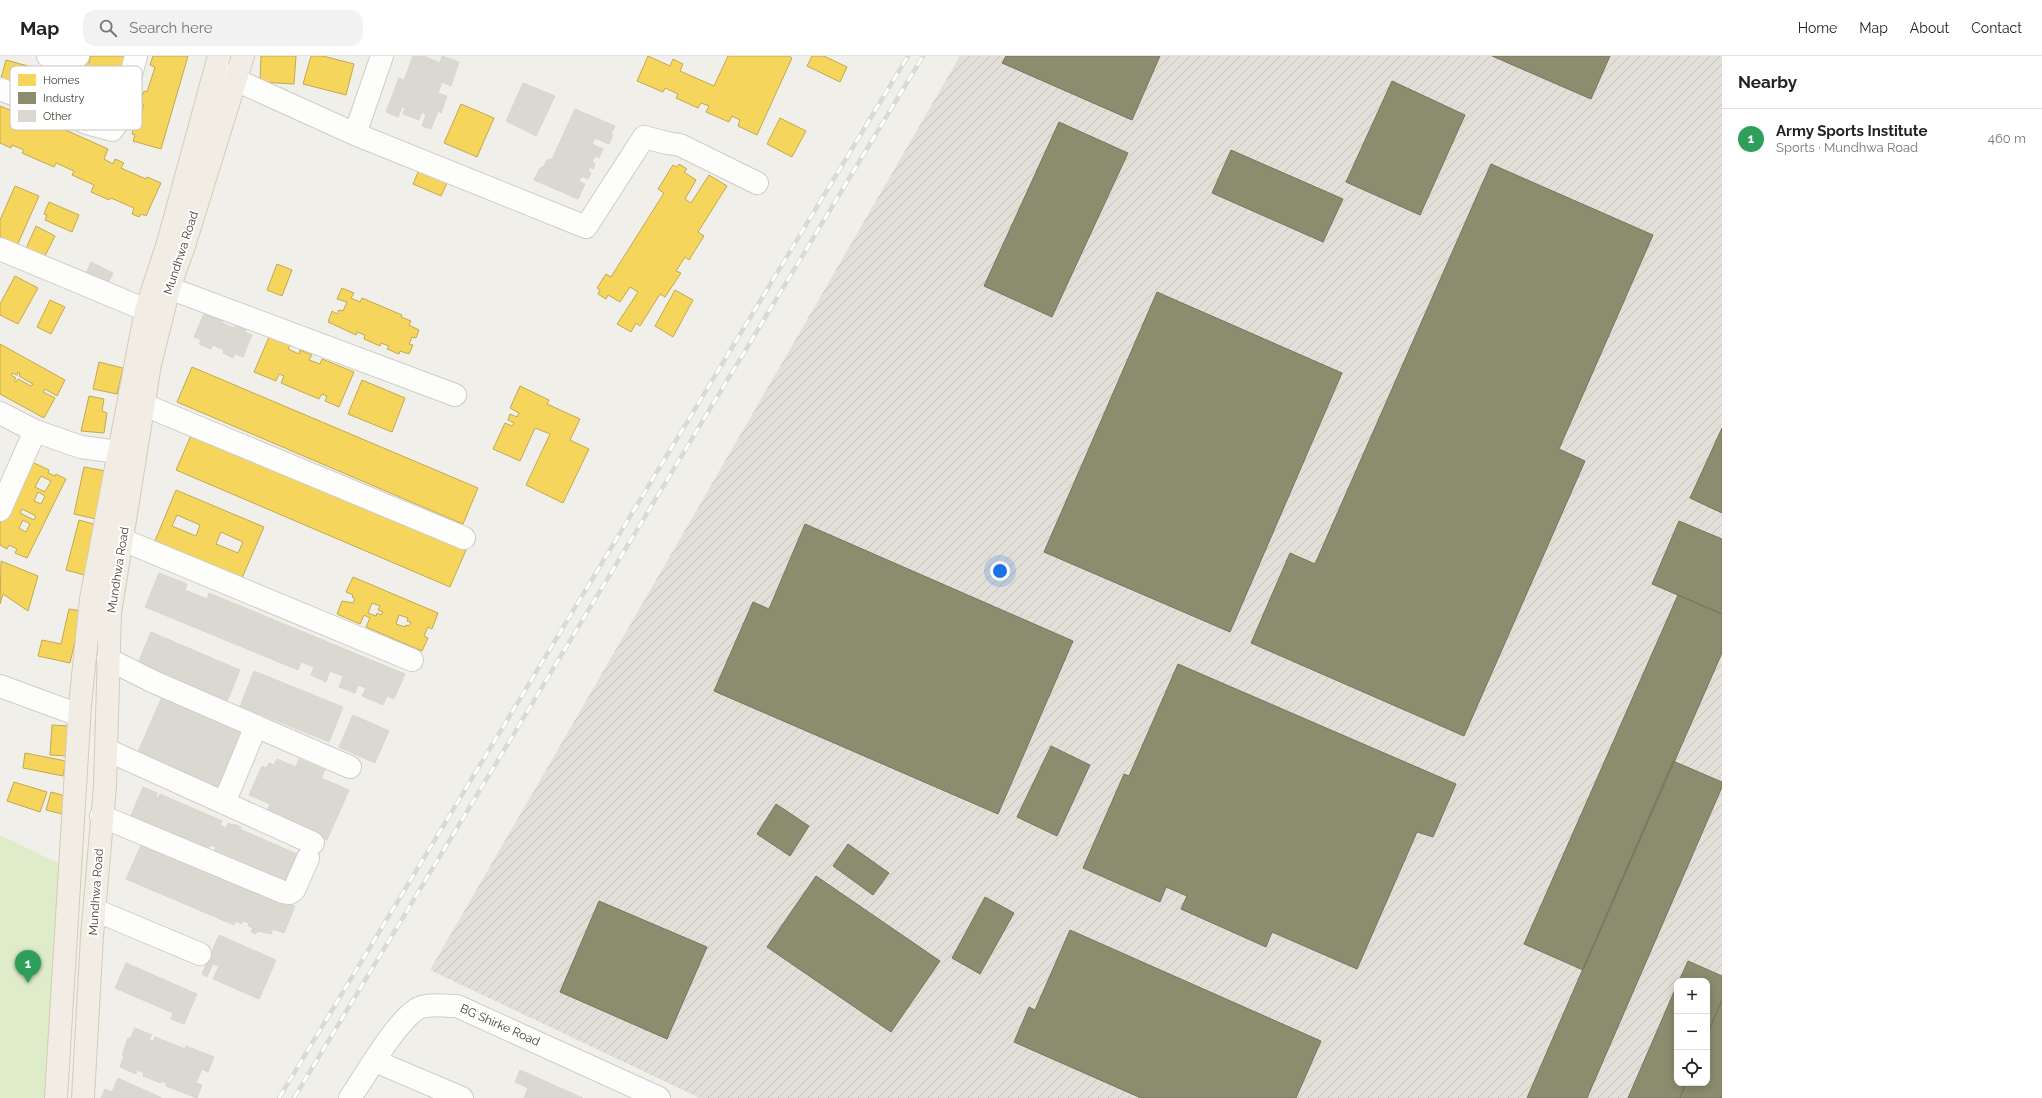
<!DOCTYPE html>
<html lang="en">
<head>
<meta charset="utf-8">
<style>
  :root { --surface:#fff; --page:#f2f2f2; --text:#222; --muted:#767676; --line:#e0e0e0; --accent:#837e75 }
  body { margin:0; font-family:Raleway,sans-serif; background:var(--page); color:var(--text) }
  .controls { position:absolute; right:12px; bottom:12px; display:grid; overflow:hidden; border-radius:8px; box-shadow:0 2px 10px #0003 }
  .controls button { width:36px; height:36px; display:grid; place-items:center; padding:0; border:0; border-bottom:1px solid var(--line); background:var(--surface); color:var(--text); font:20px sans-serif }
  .you { position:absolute; left:1000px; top:515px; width:14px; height:14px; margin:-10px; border:3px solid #fff; border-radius:50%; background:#1a73e8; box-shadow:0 0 0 6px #1a73e833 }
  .badge { display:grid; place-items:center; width:26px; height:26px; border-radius:50%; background:var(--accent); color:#fff; font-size:13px; font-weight:700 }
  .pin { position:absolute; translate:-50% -33px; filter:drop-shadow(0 1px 2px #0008) }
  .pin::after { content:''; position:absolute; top:21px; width:14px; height:12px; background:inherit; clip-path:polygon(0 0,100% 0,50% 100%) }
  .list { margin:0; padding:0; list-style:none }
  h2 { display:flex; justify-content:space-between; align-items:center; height:52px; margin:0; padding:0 16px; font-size:17px }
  h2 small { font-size:13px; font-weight:400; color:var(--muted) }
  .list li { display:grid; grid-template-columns:26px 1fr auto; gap:12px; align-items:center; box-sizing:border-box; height:60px; padding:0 16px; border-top:1px solid var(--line) }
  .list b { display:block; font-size:15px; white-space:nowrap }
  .list p { margin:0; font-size:13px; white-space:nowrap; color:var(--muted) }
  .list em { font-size:13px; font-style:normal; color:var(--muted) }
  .icon { flex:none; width:22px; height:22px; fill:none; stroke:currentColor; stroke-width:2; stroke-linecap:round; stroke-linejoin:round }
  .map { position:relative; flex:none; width:1722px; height:1042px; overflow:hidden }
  header { display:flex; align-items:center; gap:24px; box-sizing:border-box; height:56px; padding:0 20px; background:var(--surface); border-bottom:1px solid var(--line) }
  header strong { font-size:19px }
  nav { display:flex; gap:22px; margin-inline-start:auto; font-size:14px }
  .search { width:280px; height:36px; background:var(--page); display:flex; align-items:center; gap:10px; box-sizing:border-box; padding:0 14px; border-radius:12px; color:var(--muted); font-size:15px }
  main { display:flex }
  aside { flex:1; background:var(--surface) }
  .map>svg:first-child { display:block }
  .industrial { fill:url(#industrial-furrows); fill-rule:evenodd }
  .pitch { fill:#deecca }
  .homes { fill:#f6d55c; stroke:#c2a951; fill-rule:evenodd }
  .industry { fill:#8c8c6e; stroke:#78765d }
  .building { fill:#dbd8d2; stroke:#d9d6d0 }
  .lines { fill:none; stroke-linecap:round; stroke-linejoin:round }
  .minor-casing { stroke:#cfcdc8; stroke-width:24 }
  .major-casing { stroke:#d4cbb7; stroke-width:24 }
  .minor { stroke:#fdfdfc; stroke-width:22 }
  .major { stroke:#f1ede4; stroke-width:22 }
  .rail-casing { stroke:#d9d9d8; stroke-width:4.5 }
  .rail { stroke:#fff; stroke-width:3; stroke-dasharray:9; stroke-linecap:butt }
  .labels { text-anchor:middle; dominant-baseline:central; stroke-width:4; stroke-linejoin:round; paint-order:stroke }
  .street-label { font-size:12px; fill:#484136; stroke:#fff }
  .key { fill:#fff; stroke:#c8c6c3; stroke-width:1 }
  .key-label { font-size:11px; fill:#484136 }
</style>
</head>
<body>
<header>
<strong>Map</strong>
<div class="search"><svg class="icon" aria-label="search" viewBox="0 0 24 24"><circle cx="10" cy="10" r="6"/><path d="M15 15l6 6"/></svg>Search here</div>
<nav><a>Home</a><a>Map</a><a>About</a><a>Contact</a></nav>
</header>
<main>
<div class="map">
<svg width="1722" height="1042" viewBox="0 0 1722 1042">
  <defs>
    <pattern id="industrial-furrows" width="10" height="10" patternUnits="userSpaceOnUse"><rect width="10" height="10" fill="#e2ded8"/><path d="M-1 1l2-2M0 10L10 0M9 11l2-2" fill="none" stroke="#c3c0ba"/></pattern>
  </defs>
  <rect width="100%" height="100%" fill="#f1efea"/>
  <path class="industrial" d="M960,0H1722V1042H700L430,914ZM1677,925H1707V1027H1677Z"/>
  <path class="pitch" d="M0,779L68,812L46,1042H0Z"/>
  <path class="homes" d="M91,0H132L112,70L70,58L85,6L89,7Z
    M153,0H188L161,93L133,85L135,79L132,78L136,62L139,63L144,49L140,47L144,35L147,36L155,11L150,9Z
    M261,0H296L294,28L260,26Z
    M311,0H323L354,8L346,39L303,28Z
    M648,0L670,10L673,3L683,8L680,15L714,30L728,0H789L792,2L757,79L738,70L740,64L732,60L729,66L706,56L709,50L701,47L698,52L676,42L678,38L665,32L663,36L637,25Z
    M812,0H824L847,11L840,26L807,10Z
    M6,4L61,19L54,44L0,26Z
    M461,48L494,62L477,101L444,87Z
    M0,50L10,54L12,50L108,93L104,103L113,108L115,103L124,107L121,112L146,123L147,121L161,127L146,160L141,158L139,161L132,158L134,152L111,142L109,144L91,136L94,129L72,119L74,115L56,107L54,111L22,97L24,94L12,89L11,92L0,87Z
    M780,62L806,75L792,101L767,88Z
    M679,108L687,113L684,116L696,124L685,143L691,147L709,119L727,130L698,176L704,180L689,204L685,201L676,215L681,217L665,241L660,238L640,270L636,267L631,276L617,268L638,236L630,231L620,246L608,239L606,243L598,238L600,234L597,232L606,218L611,221L664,137L658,133L673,109L677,111Z
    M419,114L447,127L441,140L413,128Z
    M15,130L39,140L16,192L0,185V164Z
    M49,146L79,159L72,176L45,164L47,159L44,158Z
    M36,170L55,180L43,204L25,195Z
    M277,208L292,214L282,240L267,234Z
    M15,220L38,232L18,268L0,259V248Z
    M342,232L354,237L351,242L360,246L362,242L402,259L401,261L411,265L409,269L419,274L416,282L412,281L409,288L413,289L409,298L400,295L399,298L387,293L389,290L381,287L380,290L364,283L365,279L357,276L356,279L328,266L332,255L337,258L339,254L343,255L347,246L337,243Z
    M675,234L693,244L673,281L655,270Z
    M50,244L65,251L51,278L37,271Z
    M269,281L290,289L288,293L299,298L300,294L312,299L309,304L320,308L322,303L354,316L339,351L325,345L327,340L322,338L319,343L281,327L284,320L279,318L276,325L254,316Z
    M0,288L65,324L57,340L45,333L43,336L55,342L44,362L0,338ZM18,316L20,317L19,320L33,328L31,330L18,323L16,326L14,325L16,322L11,319L12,317L17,319Z
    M99,306L123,312L117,338L93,333Z
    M192,311L478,432L463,468L177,346Z
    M362,324L405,342L392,376L348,358Z
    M520,330L549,344L547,348L580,363L570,384L589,393L563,447L526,429L550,378L535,372L520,405L493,393L505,367L512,370L514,367L508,364L510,358L517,361L519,357L510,352Z
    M89,340L104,343L102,355L107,357L104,377L81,375Z
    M192,377L466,494L450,531L176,414Z
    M30,405L49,414L48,417L55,420L56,418L66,423L27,502L15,497L17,493L9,489L7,493L0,489V466ZM41,420L51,425L45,436L35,431ZM38,436L45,440L41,448L34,445ZM22,453L36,460L34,464L20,457ZM23,464L30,468L26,476L19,472Z
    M84,411L106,415L96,463L74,458Z
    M176,434L264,471L242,522L155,485ZM177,459L200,469L196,480L172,470ZM221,476L243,486L238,497L216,488Z
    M79,464L101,470L88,520L66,514Z
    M1,505L38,520L28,555L3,538L0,548Z
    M353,521L438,557L432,573L428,571L424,580L428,582L422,595L366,571L370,562L364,559L360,568L337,558L342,545L353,547L355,543L352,541L353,539L346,536ZM372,547L380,550L378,554L383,556L381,559L377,557L376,560L368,557ZM399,559L408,562L407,565L411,566L409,570L406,569L405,571L396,568Z
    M69,553L82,555L70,607L38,600L42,584L61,588Z
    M52,669L69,670L67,700L50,699Z
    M25,697L66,705L63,720L23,712Z
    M14,726L47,736L40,756L7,745Z
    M51,736L66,740L62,758L46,754Z"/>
  <path class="industry" d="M1006,0H1160L1132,64L1002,7Z
    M1492,0H1610L1591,43Z
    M1392,25L1465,59L1420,159L1346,126Z
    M1059,66L1128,97L1052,261L984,230Z
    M1231,94L1343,143L1323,186L1212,137Z
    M1491,108L1653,179L1559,393L1585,405L1464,680L1251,587L1290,497L1315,508Z
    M1157,236L1342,317L1230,576L1044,496Z
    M1722,372V457L1690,442Z
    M1679,465L1722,483V558L1652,528Z
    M805,468L1073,585L998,758L714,635L753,546L769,553Z
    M1678,539L1722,558V597L1583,914L1524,888Z
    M1178,608L1456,728L1433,781L1417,776L1357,913L1272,876L1266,891L1181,853L1187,840L1166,831L1160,846L1083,812L1124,718L1129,720Z
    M1051,690L1090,709L1057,780L1017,761Z
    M1673,705L1722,726V731L1587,1042H1527Z
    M776,748L809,770L790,800L757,778Z
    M848,788L889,817L873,839L833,810Z
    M816,820L940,905L891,976L767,891Z
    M985,841L1014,857L980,918L952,902Z
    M599,845L707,891L667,983L560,936Z
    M1070,874L1321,985L1296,1042H1141L1014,986L1029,951L1035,954Z
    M1688,905L1722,920V944L1707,979V925H1679Z
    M1677,929V1027H1686L1680,1042H1628Z
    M1722,944V1042H1680L1686,1027H1707V979Z"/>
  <path class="building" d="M413,0H424L440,7L442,0L459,6L451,30L442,26L438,37L447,40L441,57L438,55L431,73L422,70L426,58L422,56L419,64L403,58L405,52L402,51L398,61L386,56L399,22L404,24Z
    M523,27L555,40L536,80L506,65Z
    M575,53L615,70L611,78L613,79L609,88L595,82L592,88L603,93L599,102L595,100L592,106L595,108L593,113L590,111L588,116L591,117L588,123L582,120L579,125L585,128L578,143L534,124L540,112L544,110L547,104L552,103Z
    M91,206L113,217L106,231L84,221Z
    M212,256L224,262L222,267L234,272L237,265L247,269L245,276L252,279L243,301L235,298L233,302L223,297L224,294L213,289L211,293L199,288L201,284L194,281L204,258L210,260Z
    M159,517L187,528L185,534L207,543L209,537L405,618L394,643L387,640L383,649L362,640L366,632L358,629L355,637L339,631L343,620L330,615L326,626L311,619L314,611L301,606L298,614L145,551Z
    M151,576L240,614L225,650L199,638L201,633L191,629L189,634L170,626L173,620L162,616L160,622L136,612Z
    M254,615L343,651L329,686L240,650Z
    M162,641L184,651L188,642L245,667L216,735L136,700Z
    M353,659L389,675L375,707L339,691Z
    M277,703L296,711L299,703L325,714L321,722L349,734L327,784L266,758L270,748L249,739L262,710L266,712L269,707L274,709Z
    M143,731L157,737L156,741L158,742L160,738L222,765L220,769L226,772L228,767L233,769L234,768L241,771L240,773L297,798L283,829L217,800L219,797L214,795L216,791L210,789L208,792L203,790L202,794L130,762Z
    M142,787L265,841L266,838L295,850L284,877L273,873L271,878L257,875L256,878L251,876L253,872L248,870L249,867L243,865L242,868L236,865L234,869L126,823Z
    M219,879L276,904L259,943L213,923L219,910L213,908L207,921L202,918Z
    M126,907L197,938L184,968L171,963L173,957L115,932Z
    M135,972L152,979L149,984L153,986L155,981L185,993L186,990L214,1001L208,1016L202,1013L196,1027L202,1029L197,1042L166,1030L167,1027L161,1025V1027L143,1020L144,1017L137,1014L136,1018L120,1011L124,999H122L128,982L130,983Z
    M520,1014L583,1042H524L528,1032L515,1026Z
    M118,1022L162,1042H101L105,1033L112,1036Z"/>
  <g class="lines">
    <g class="minor-casing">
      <path id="minor" d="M48,0C59,3 70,10 78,0
        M218,16L355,78L586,171L644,81L667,87L680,89L757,127
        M0,33L90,68L112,74L118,66L136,0
        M54,54L68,6
        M355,78L382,0
        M0,193L146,254
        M169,232L455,339
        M142,348L464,482
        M0,357L35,375
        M0,454L35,375L81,391L118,396
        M123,484L412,604
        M108,603L154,626L350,711
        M0,630L79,659
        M107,694L313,787
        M224,747L256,670
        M101,760L283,836L290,837L294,834L308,802
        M95,854L200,898
        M375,1005L462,1042
        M350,1042C365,1020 396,966 417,953C427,947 445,950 457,950L659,1042"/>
    </g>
    <g class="major-casing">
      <path id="major" d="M56,1042L80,649L91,543L146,254L168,187L219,0
        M83,1042L92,880L105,730L110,557L150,308L169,232L184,190L243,0"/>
    </g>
    <use href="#minor" class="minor"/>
    <use href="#major" class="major"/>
    <g class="rail-casing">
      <path id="rail" d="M279,1042L908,0
        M294,1042L923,0"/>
    </g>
    <use href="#rail" class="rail"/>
  </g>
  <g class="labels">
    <g class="street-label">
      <text transform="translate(181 197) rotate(-72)">Mundhwa Road</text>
      <text transform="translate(118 514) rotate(-81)">Mundhwa Road</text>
      <text transform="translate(96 836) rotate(-86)">Mundhwa Road</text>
      <text transform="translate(500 969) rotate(24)">BG Shirke Road</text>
    </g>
  </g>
  <rect x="10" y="10" width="132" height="64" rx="6" class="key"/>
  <rect x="18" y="18" width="18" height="12" fill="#f6d55c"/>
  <rect x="18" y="36" width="18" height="12" fill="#8c8c6e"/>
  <rect x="18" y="54" width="18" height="12" fill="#dbd8d2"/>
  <g class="key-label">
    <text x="43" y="28">Homes</text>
    <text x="43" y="46">Industry</text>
    <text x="43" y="64">Other</text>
  </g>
</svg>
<div class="controls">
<button>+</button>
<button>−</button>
<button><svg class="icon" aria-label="locate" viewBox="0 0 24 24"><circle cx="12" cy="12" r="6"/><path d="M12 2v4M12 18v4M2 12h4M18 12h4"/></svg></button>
</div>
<div class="you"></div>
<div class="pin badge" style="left:28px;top:927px;background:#2e9e5b">1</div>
</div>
<aside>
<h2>Nearby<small></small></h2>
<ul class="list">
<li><span class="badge" style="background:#2e9e5b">1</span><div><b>Army Sports Institute</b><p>Sports · Mundhwa Road</p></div><em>460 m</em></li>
</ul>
</aside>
</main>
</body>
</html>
